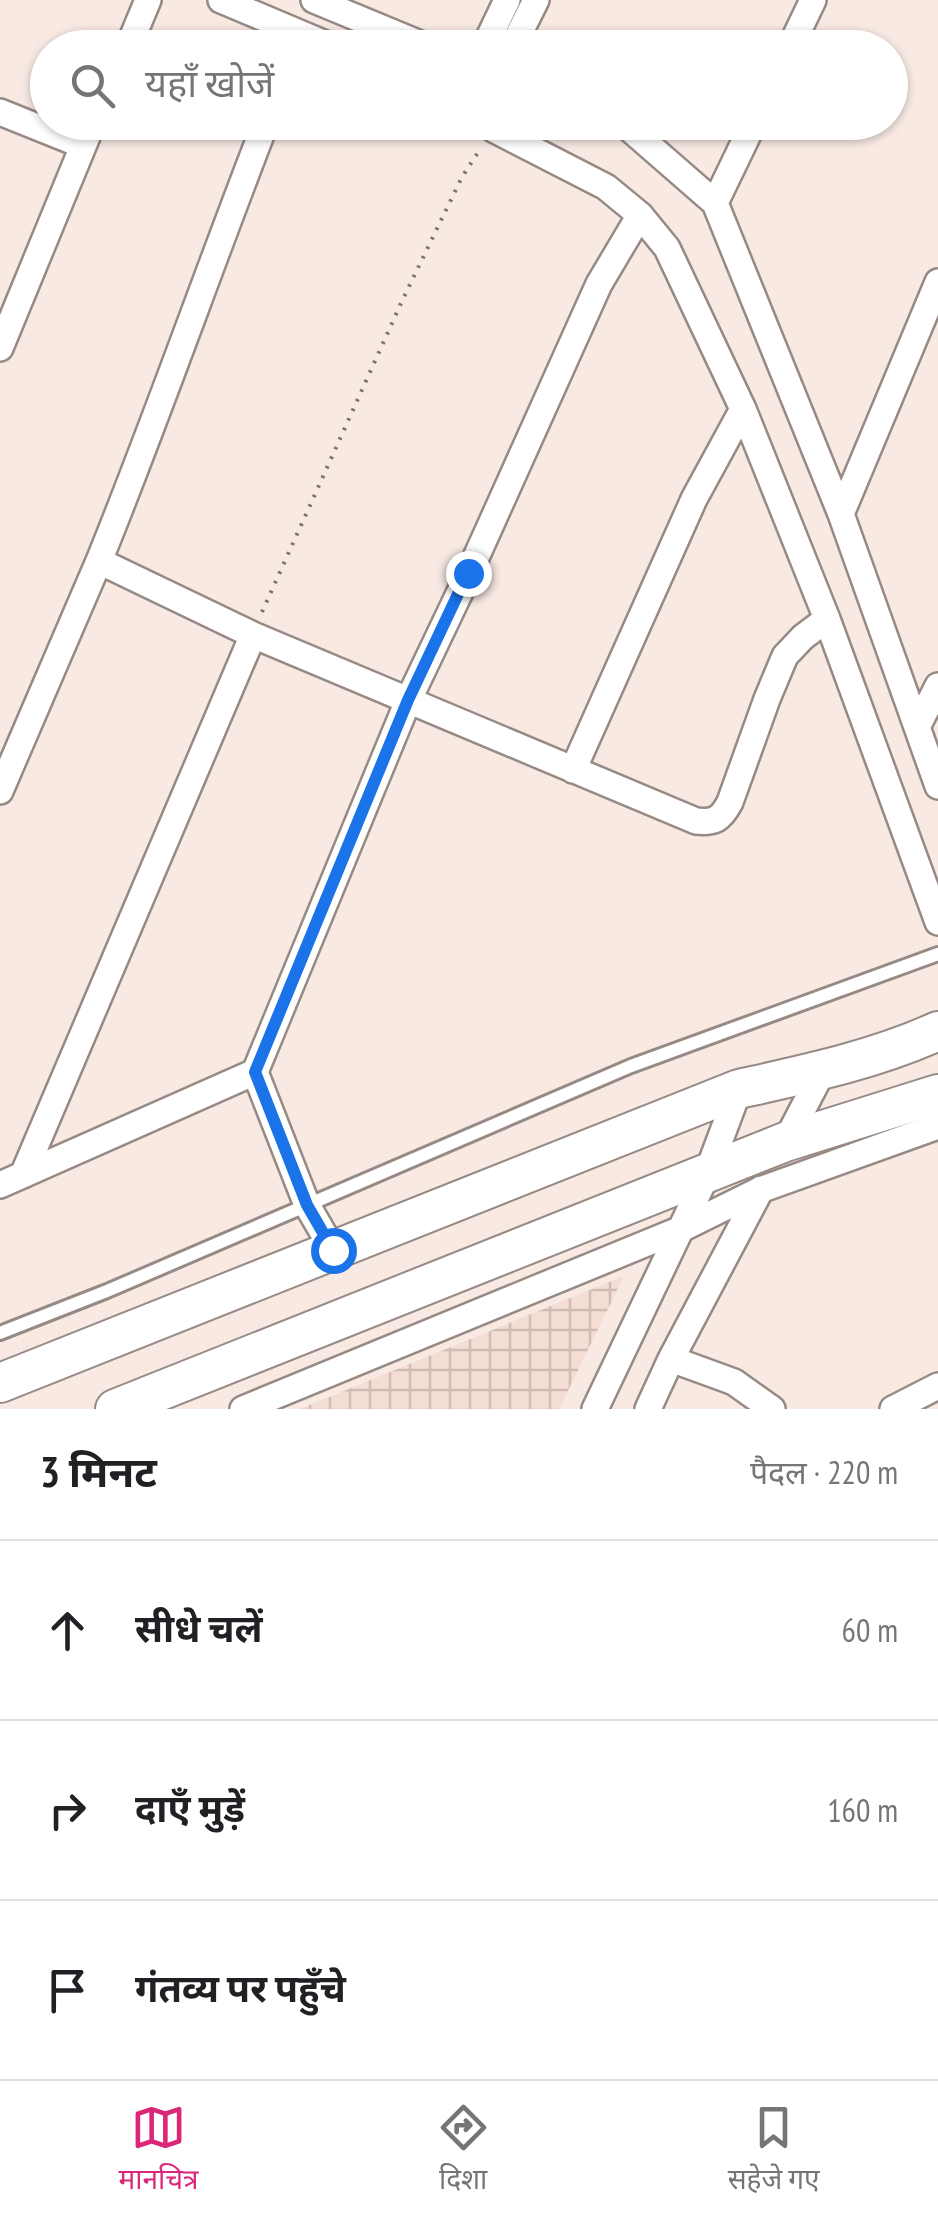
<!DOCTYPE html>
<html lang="hi">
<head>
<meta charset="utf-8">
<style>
  :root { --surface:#fff; --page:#f6f6f6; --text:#202124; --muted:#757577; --line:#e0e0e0; --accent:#db2777 }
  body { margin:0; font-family:"PT Sans Narrow","Noto Sans Devanagari",sans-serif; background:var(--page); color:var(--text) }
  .stop { position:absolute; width:30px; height:30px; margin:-22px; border:8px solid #1a73e8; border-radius:50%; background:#fff }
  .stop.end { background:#1a73e8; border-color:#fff; box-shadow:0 2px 10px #0008 }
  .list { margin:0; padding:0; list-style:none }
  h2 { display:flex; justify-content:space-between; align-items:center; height:130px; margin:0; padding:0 40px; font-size:42px }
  h2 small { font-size:32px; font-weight:400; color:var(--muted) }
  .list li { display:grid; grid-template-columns:65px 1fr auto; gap:30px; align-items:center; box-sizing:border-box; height:180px; padding:0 40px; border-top:2px solid var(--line) }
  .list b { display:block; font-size:38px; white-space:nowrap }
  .list em { font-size:32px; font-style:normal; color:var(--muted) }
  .icon { flex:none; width:55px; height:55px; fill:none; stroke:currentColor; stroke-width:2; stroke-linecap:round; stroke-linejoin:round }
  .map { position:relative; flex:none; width:938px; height:1409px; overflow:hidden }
  .search { position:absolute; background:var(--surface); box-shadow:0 2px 8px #0004; left:30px; right:30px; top:30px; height:110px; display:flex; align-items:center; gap:25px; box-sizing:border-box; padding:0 35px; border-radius:55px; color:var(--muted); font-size:38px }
  .sheet { height:670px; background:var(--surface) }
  nav { display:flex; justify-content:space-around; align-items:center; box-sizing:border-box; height:140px; border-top:2px solid var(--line); background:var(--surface); font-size:28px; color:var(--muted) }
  nav a { display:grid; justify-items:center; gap:5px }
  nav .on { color:var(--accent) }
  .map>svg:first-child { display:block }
  .industrial { fill:url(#industrial-grid) }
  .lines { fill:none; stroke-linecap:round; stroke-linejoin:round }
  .lane-casing { stroke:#978984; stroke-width:18 }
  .street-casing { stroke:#978984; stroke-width:30 }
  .secondary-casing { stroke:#978984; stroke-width:42 }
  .path { stroke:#7b726e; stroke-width:4; stroke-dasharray:2.5 8; stroke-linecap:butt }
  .lane { stroke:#fff; stroke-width:12 }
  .street { stroke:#fff; stroke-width:25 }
  .secondary { stroke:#fff; stroke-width:38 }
  .route { stroke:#1a73e8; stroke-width:12 }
</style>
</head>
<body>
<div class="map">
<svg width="938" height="1409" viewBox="0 0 938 1409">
  <defs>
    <pattern id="industrial-grid" width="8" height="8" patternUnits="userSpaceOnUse" patternTransform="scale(2.5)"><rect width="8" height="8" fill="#f4ddd3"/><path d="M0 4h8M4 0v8" fill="none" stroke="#d0bcb4"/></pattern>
  </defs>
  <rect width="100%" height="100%" fill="#f8e9e3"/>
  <path class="industrial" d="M624,1276L559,1409H300Z"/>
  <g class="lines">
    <g class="lane-casing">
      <path id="lane" d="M0,1333L107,1291L631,1066L938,954"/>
    </g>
    <g class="street-casing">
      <path id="street" d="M221,0L335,48
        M314,0L430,48
        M128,48L148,0
        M484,48L507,0
        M512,48L536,0
        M790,48L813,0
        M0,112L82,145
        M489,122L493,129L606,187L640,215L667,248L743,409L827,619L938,922
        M622,122L715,203L841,514L938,786
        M715,203L754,122
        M0,348L93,122
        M841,514L938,282
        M99,561C158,416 209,268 266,122
        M917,727L938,686
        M573,770L694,499L743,409
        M0,791L99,561L253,635L696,821C715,823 721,819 730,802L767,699L785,656L803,637L827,619
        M784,1145L823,1070
        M23,1175L253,635
        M0,1185L255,1072
        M333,1250L307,1205L255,1072L408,701L469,573L599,284L640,215
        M671,1359L734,1382L772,1409
        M243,1409L681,1229L760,1190L938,1126
        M595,1409L707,1174L739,1089
        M648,1409L671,1359L761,1189
        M893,1409L938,1386"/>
    </g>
    <g class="secondary-casing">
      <path id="secondary" d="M0,1383L739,1089C806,1074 874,1060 938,1031
        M115,1409L785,1142L938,1094"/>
    </g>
    <path class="path" d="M262,612L402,301L462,177L479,151"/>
    <use href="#lane" class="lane"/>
    <use href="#street" class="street"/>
    <use href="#secondary" class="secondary"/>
  </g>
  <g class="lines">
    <path class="route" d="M333,1250L307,1205L255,1072L408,700L468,573"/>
  </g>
</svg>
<div class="stop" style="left:333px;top:1250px"></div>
<div class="stop end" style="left:468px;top:573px"></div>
<div class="search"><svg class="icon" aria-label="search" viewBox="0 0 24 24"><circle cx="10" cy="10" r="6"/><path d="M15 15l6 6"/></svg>यहाँ खोजें</div>
</div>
<section class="sheet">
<h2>3 मिनट<small>पैदल · 220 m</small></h2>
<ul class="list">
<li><svg class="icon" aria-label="ahead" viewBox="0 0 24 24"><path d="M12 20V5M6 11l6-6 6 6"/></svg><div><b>सीधे चलें</b></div><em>60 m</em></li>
<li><svg class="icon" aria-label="right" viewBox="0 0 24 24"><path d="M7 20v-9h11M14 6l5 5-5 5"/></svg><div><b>दाएँ मुड़ें</b></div><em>160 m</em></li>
<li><svg class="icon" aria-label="arrive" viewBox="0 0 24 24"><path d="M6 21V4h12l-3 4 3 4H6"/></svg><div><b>गंतव्य पर पहुँचे</b></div></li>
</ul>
</section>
<nav>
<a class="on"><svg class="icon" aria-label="map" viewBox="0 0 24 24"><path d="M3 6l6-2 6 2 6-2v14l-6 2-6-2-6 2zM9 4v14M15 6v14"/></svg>मानचित्र</a>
<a><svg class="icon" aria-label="directions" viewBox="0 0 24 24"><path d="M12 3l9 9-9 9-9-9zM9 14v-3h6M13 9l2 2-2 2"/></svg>दिशा</a>
<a><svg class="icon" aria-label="saved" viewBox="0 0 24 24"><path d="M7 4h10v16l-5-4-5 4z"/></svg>सहेजे गए</a>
</nav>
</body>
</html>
